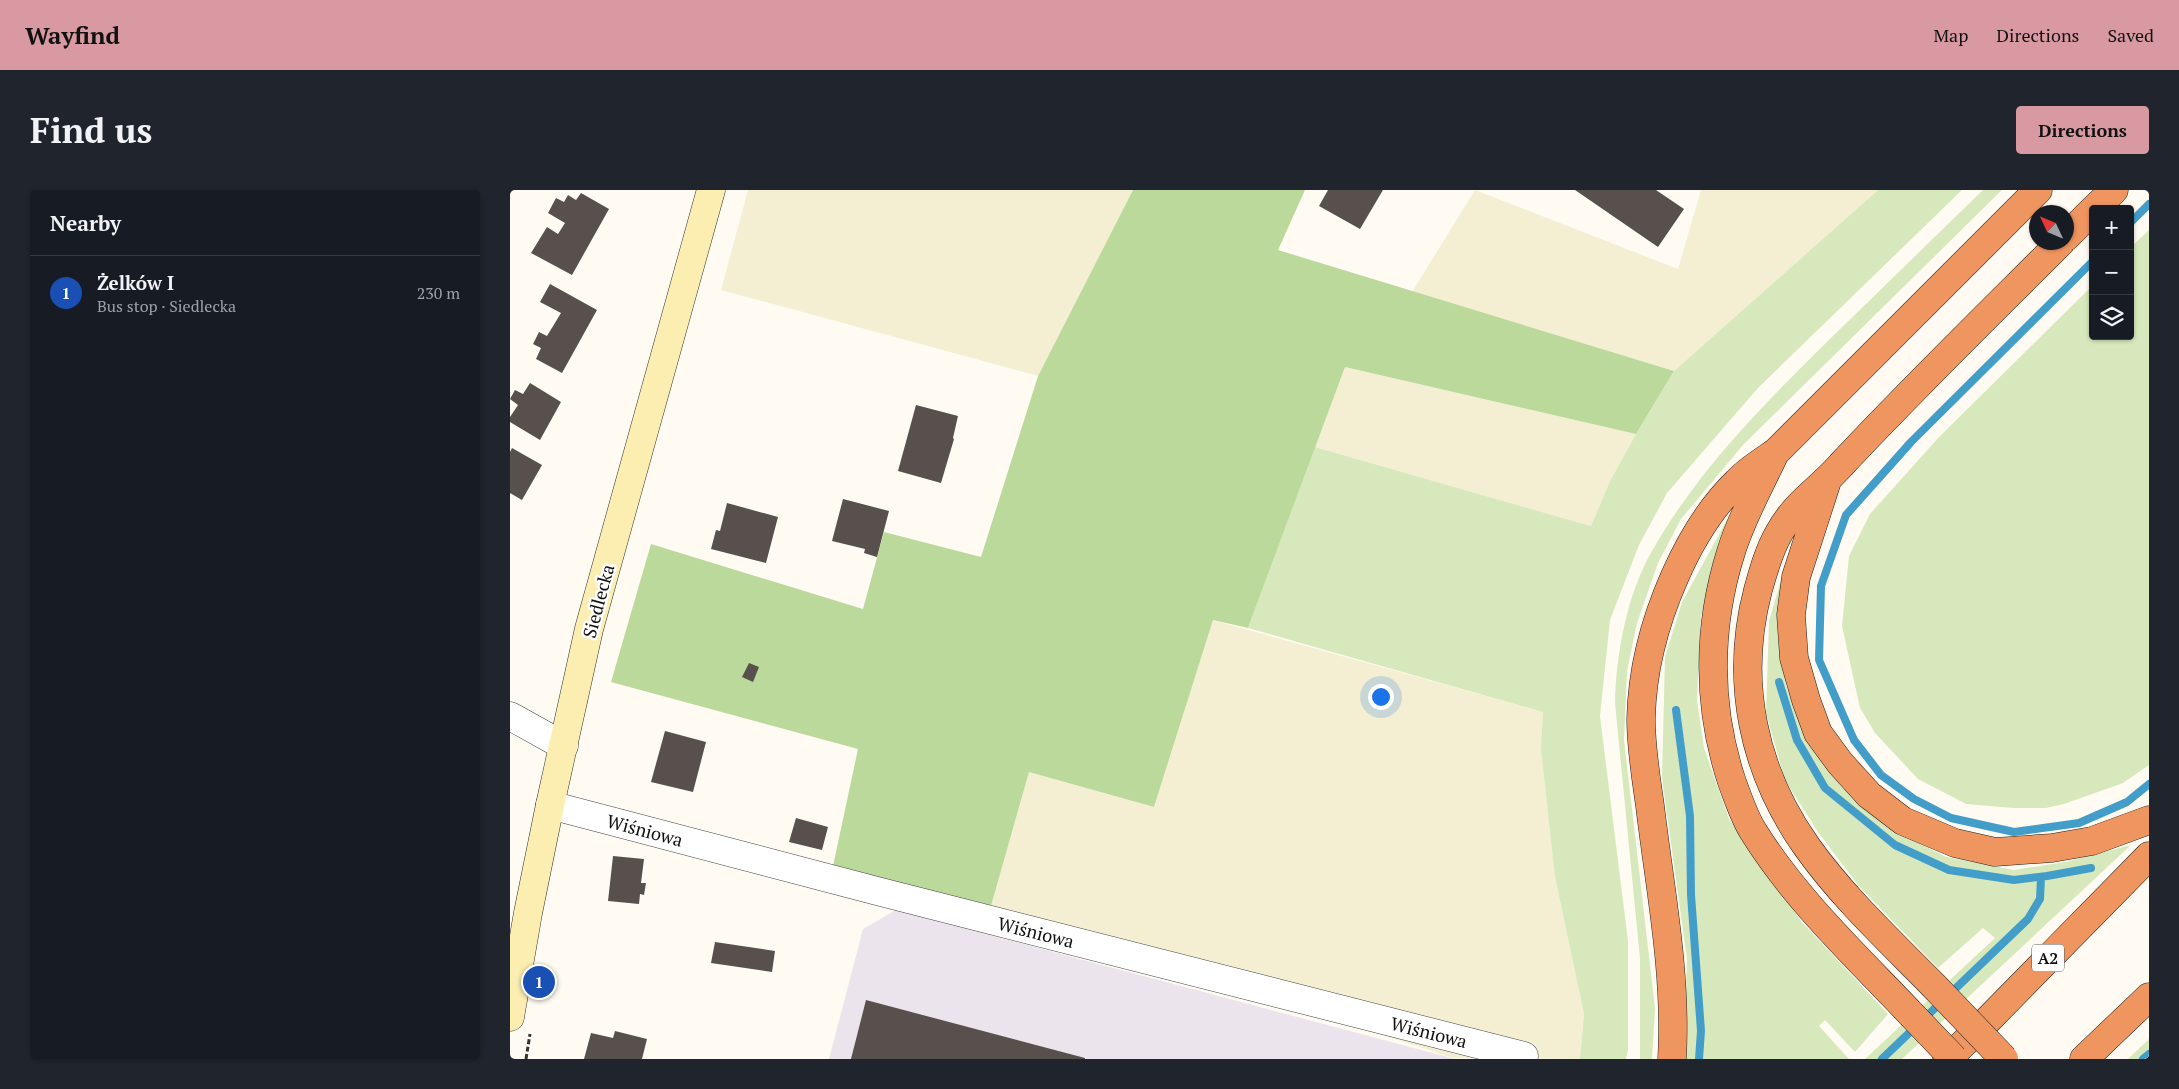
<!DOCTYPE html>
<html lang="en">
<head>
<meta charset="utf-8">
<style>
  :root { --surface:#171b24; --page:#20242c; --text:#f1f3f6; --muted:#9ea1a6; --line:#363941; --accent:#d999a3 }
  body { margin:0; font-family:"PT Serif",serif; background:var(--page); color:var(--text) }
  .controls { position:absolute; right:15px; top:15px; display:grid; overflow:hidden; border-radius:5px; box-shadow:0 1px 4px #0004 }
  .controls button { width:45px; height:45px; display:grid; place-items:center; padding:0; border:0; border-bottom:1px solid var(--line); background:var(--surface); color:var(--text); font:25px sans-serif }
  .compass { position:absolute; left:1519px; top:15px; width:45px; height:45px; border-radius:50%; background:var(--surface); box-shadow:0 1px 4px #0004; rotate:314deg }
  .you { position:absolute; left:870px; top:506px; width:18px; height:18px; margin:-12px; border:4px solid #fff; border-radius:50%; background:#1a73e8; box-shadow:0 0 0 8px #1a73e833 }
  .badge { display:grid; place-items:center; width:32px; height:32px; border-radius:50%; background:var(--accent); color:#fff; font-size:16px; font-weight:700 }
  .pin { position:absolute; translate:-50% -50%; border:2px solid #fff; box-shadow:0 1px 5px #0006 }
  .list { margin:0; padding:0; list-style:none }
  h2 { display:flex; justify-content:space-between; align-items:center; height:65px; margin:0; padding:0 20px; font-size:21px }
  h2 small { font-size:16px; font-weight:400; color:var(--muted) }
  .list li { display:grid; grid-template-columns:32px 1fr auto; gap:15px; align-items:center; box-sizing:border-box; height:75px; padding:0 20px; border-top:1px solid var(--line) }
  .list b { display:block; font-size:19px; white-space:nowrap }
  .list p { margin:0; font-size:16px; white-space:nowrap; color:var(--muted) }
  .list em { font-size:16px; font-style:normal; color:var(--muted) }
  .icon { flex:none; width:28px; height:28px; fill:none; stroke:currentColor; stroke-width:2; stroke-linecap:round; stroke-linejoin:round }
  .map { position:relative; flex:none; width:1639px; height:869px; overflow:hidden; border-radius:5px }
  header { display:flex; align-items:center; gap:30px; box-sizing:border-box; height:70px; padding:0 25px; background:var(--accent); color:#111 }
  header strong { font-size:24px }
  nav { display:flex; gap:28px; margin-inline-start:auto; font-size:18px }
  .intro { display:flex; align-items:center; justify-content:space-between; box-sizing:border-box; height:120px; padding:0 30px }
  h1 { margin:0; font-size:35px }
  .button { padding:12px 22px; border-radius:5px; background:var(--accent); color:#111; font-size:18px; font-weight:700 }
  main { display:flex; gap:30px; padding:0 30px }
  aside { flex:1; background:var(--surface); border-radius:5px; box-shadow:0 1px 4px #0004 }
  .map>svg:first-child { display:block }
  .industrial { fill:#ece4ed }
  .farmland { fill:#f4efd3 }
  .green { fill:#d7e9bc }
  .forest { fill:#bcd99c }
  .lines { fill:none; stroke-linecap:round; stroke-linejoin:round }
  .stream { stroke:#429ec9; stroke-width:8 }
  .building { fill:#58504c }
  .minor-casing { stroke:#424242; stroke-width:29 }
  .secondary-casing { stroke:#313131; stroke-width:29 }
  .motorway-casing { stroke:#202020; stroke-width:29 }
  .path { stroke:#313131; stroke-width:3; stroke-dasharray:5 2.5; stroke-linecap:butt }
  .minor { stroke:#fff; stroke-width:28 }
  .secondary { stroke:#fceeb0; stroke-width:28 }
  .motorway { stroke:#ef9660; stroke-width:28 }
  .motorway-bridge-casing { stroke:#202020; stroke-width:29; stroke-linecap:butt }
  .motorway-bridge { stroke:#ef9660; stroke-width:28 }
  .labels { text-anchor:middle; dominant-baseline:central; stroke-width:5; stroke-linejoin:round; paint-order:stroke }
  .shield { fill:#fff; stroke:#575757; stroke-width:1 }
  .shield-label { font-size:16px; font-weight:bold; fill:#0f0f0f }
  .street-label { font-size:18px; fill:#0f0f0f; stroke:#fff }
</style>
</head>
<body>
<header>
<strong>Wayfind</strong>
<nav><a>Map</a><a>Directions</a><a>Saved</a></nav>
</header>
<div class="intro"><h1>Find us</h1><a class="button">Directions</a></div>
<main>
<aside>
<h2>Nearby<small></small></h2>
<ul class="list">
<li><span class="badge" style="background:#1a4fb4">1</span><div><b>Żelków I</b><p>Bus stop · Siedlecka</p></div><em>230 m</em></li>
</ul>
</aside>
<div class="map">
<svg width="1639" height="869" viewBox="0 0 1639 869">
  <rect width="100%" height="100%" fill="#fffbf2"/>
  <path class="industrial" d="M386,720L945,869H319L353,739Z"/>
  <path class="farmland" d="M238,0H623L528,186L211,100Z
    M965,0L1168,79L1191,0H1368L1164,181L902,102Z
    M835,177L1126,244L1100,291L1081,336L805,257Z
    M703,430L1033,522L1045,687L1074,824L1070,869L943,868L481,716L519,582L644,617Z"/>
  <path class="green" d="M1368,0H1452L1248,198L1157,303L1129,355L1100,430L1090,526L1118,751V860L1116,869H1070L1074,824L1045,687L1031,558L1033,522L738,438L805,257L1081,336L1100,291L1126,244L1164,181Z
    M1473,0H1492L1233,255L1171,329L1148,373L1127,433L1117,481L1114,550L1145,818L1142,869H1130V769L1105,513C1106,464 1117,404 1142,361C1189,278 1257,211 1324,145C1374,97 1423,48 1473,0Z
    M1639,40V575L1613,593L1554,614L1536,618H1503L1456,614L1408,589L1365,543L1350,518L1332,436L1339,366L1360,324L1429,247L1583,95V146H1620V58Z
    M1218,328L1191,426L1187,510L1194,558L1219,629L1292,732L1378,824L1345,862L1315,830L1309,836L1339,869H1174L1177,769L1152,588L1155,467L1172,412Z
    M1283,349L1268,425L1276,496L1298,547L1331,596L1376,636L1436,667L1504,680L1555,672L1621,655L1392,869H1355L1485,748L1473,738L1428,778L1348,695L1308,642L1275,590L1256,523L1259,431Z
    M1639,849V869H1618Z"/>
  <path class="forest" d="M623,0H795L768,60L1164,181L1126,244L835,177L738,438L703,430L644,617L519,582L481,716L323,676L348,559L101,492L141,354L353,419L374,342L471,367L528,186Z"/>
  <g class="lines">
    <path class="stream" d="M1620,33L1639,14
      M1583,71L1401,252L1336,325L1311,396L1309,470L1344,550L1371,585L1404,609L1441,628L1504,642L1569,633L1617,612L1639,594
      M1269,492L1287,550L1315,598L1385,655L1439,680L1504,690L1537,686L1581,678
      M1166,520L1180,626L1181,705L1191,841L1189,869
      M1372,869L1518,729L1530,709L1531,687
      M1633,869L1639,864"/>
  </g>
  <path class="building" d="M818,0H873L850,39L809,16Z
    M1065,0H1146L1174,19L1148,57Z
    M71,3L99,19L62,85L21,63L37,37L48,44L55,33L38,23L46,8L54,12L58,5L66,10Z
    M40,94L87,120L52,183L26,169L31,158L23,154L29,142L37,146L51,123L30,112Z
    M20,193L51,212L30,250L0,232V227L8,215L0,209L5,200L13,204Z
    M406,215L448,226L443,248L444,249L431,293L388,281Z
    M2,258L32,275L12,310L0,303V262Z
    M333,309L379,321L367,367L354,363L355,359L322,351Z
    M217,313L268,327L256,373L201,359L206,340L210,341Z
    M239,473L249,477L243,492L232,487Z
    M155,541L196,552L183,602L141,592Z
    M286,628L318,637L312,660L279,652Z
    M103,666L134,669L131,693H136L134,705L130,704L129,714L98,711Z
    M205,752L265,761L262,782L201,773Z
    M356,810L575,868V869H341Z
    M105,841L137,849L132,869H74L81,843L103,848Z"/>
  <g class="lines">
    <g class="minor-casing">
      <path id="minor" d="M0,526L54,556
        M40,615L367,701L1014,866"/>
    </g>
    <g class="secondary-casing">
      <path id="secondary" d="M0,827L18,723L40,615L79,439L201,0"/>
    </g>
    <g class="motorway-casing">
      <path id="motorway" d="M1584,19L1604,0
        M1556,47L1583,20
        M1264,265C1249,297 1231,329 1221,362C1197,438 1197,517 1222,592C1228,608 1234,627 1243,641C1285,709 1346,766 1401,824
        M1317,291L1286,387L1281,425L1284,468L1296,510L1308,543L1330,573L1359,605L1393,631L1445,653L1485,662L1542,658L1582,651L1639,630
        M1426,798C1382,753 1334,709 1297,657C1243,581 1224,491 1248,400C1253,382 1259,360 1269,343C1287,311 1308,301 1331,275C1402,199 1477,126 1551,52
        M1162,869C1167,784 1150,700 1140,616C1136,587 1131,559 1131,529C1132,480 1145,431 1165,386C1180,352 1199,319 1227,292C1238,280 1253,271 1266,262L1528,0
        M1437,869L1471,837L1639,666
        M1574,869L1639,807"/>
    </g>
    <path class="path" d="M16,869L20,844"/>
    <use href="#minor" class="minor"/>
    <use href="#secondary" class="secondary"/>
    <use href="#motorway" class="motorway"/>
    <g class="motorway-bridge-casing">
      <path id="motorway-bridge" d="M1426,798L1494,869
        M1401,824L1444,869"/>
    </g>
    <use href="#motorway-bridge" class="motorway-bridge"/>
  </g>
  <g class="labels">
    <rect class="shield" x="1522" y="754.5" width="32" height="27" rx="4"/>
    <g class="shield-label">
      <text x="1538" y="768">A2</text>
    </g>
    <g class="street-label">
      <text transform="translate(88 411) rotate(-75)">Siedlecka</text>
      <text transform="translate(135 640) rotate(15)">Wiśniowa</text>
      <text transform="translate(526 742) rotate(14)">Wiśniowa</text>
      <text transform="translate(919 842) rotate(14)">Wiśniowa</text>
    </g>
  </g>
</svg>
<div class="controls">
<button>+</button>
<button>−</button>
<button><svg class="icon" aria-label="layers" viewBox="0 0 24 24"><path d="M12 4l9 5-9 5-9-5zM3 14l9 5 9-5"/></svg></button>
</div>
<svg class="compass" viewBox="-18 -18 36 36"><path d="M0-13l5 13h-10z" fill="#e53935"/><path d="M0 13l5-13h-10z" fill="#9ea1a6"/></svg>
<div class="you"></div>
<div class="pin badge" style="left:29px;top:792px;background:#1a4fb4">1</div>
</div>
</main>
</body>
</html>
